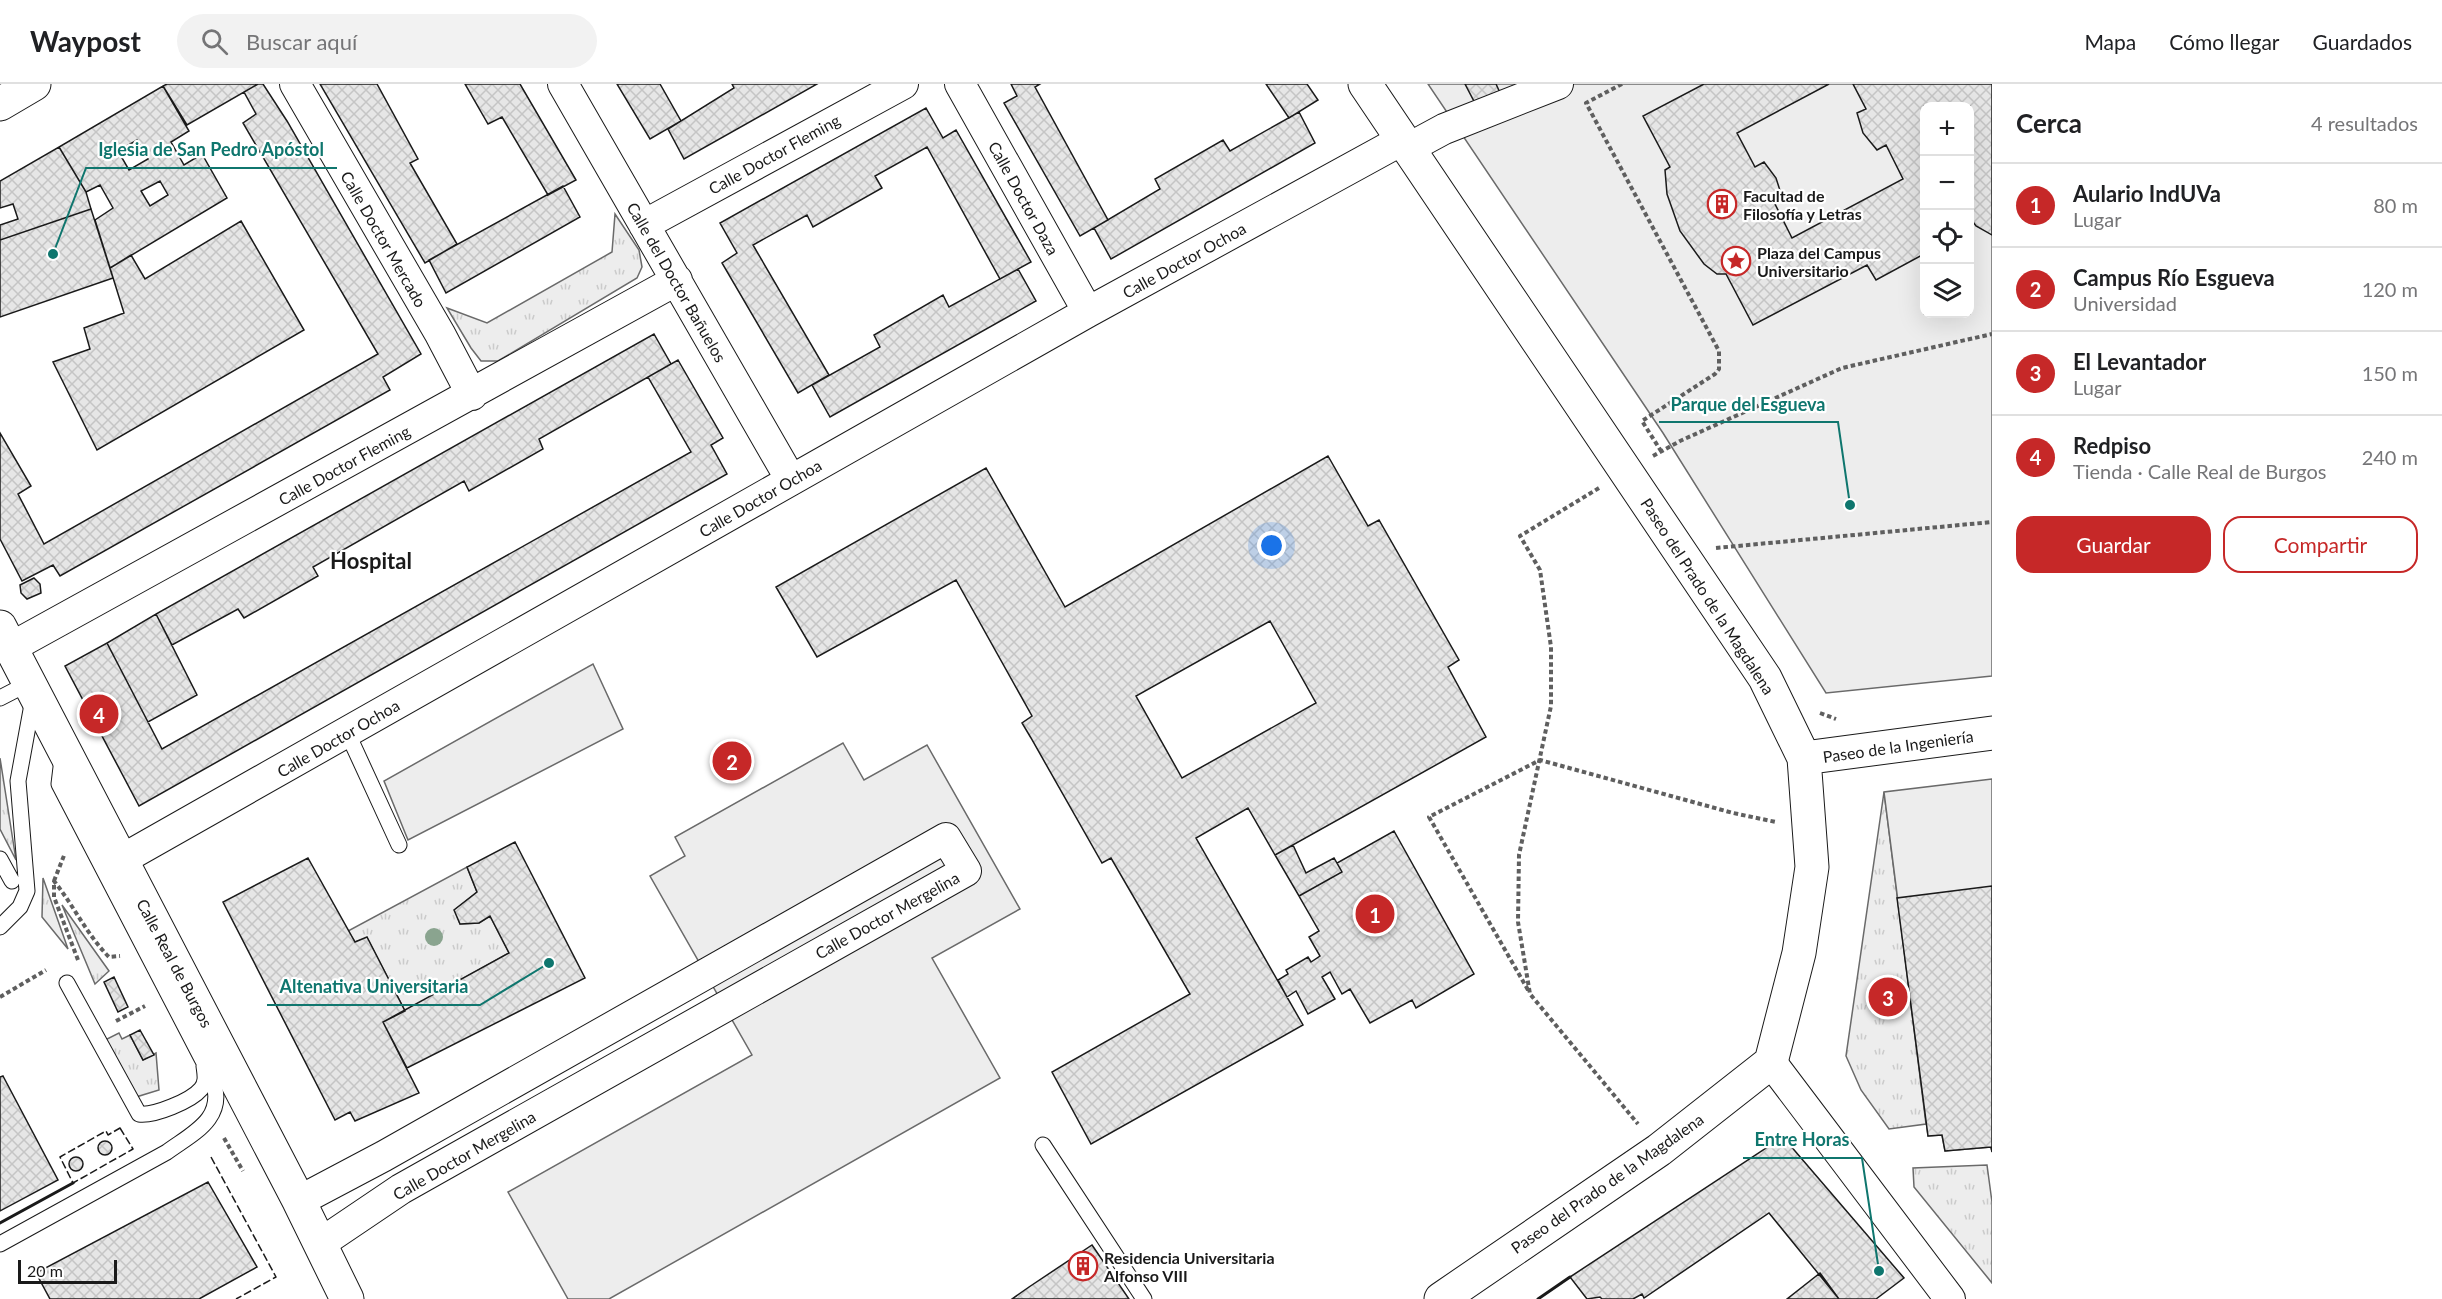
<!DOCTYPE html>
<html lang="es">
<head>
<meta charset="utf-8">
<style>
  :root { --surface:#fff; --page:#f2f2f2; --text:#202124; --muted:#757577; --line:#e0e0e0; --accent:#c62828 }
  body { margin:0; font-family:Lato,sans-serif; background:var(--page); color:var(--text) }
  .controls { position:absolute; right:18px; top:18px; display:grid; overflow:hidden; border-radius:12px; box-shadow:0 6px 24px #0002 }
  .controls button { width:54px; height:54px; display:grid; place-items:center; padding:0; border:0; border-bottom:2px solid var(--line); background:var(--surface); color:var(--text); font:30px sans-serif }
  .scale { position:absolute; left:18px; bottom:15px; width:99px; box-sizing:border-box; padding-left:6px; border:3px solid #1a1a1a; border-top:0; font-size:16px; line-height:21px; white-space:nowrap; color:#1a1a1a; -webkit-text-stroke:4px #fff; paint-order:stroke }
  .you { position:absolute; left:1272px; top:462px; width:21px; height:21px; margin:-15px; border:4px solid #fff; border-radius:50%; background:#1a73e8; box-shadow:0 0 0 9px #1a73e833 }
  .badge { display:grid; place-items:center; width:39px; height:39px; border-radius:50%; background:var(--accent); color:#fff; font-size:20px; font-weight:700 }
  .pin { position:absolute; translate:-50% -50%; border:3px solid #fff; box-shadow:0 2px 6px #0006 }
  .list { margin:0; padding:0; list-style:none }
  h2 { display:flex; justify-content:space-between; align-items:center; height:78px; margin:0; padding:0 24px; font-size:26px }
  h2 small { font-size:20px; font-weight:400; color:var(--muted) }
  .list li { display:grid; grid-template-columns:39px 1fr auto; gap:18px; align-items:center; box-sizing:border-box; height:84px; padding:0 24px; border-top:2px solid var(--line) }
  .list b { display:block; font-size:22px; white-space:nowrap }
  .list p { margin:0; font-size:20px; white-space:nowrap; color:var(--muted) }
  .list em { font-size:20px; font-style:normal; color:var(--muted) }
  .actions { display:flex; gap:12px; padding:18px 24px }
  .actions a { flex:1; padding:14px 0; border:2px solid var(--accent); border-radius:18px; text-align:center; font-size:21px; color:var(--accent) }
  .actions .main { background:var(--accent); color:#fff }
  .icon { flex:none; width:33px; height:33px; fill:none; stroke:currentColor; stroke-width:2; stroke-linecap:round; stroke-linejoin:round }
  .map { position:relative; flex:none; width:1992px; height:1215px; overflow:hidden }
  header { display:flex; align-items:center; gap:36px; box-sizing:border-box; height:84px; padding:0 30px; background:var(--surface); border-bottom:2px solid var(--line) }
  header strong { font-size:28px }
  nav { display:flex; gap:33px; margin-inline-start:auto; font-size:21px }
  .search { width:420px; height:54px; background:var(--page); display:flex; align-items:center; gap:15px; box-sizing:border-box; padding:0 21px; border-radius:33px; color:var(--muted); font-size:22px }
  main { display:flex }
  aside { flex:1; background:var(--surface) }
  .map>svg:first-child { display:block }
  .grass { fill:url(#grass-tufts); stroke:#6a6a6a; stroke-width:1.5 }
  .built { fill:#ededed; stroke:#6a6a6a; stroke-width:1.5; fill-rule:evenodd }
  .building { fill:url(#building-cross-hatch); stroke:#1a1a1a; stroke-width:1.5; fill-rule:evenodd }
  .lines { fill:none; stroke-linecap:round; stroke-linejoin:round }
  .lane-casing { stroke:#1a1a1a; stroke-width:17 }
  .street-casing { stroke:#1a1a1a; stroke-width:32 }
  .secondary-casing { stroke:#1a1a1a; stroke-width:35 }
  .path { stroke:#5f5f5f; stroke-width:4; stroke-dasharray:4.5 3; stroke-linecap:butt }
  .lane { stroke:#fff; stroke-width:15 }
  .street { stroke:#fff; stroke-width:30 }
  .secondary { stroke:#fff; stroke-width:33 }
  .fence { stroke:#1a1a1a; stroke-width:1.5; stroke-dasharray:8 3; stroke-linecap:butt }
  .wall { stroke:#1a1a1a; stroke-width:3 }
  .tree { fill:#8aa48f }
  .labels { text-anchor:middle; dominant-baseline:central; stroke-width:4.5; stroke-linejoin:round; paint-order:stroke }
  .street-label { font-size:16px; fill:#1a1a1a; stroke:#fff }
  .poi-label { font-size:16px; font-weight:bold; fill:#1a1a1a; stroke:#fff; text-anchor:start }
  .district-label { font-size:22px; font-weight:bold; fill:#1a1a1a; stroke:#fff }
  .leader { fill:none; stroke:#0f766e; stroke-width:2 }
  .callout-dot { fill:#0f766e; stroke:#fff; stroke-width:2 }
  .callout-label { font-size:18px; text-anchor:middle; font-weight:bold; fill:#0f766e; stroke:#fff; stroke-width:4.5; stroke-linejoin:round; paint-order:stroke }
</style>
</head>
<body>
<header>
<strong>Waypost</strong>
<div class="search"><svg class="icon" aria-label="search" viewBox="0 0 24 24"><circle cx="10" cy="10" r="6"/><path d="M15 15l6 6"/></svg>Buscar aquí</div>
<nav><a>Mapa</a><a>Cómo llegar</a><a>Guardados</a></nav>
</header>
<main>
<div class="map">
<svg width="1992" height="1215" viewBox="0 0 1992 1215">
  <defs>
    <pattern id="grass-tufts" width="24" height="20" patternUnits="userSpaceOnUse" patternTransform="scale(1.5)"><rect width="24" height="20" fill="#ededed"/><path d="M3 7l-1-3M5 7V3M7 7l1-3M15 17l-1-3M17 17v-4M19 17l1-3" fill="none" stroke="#cbcbcb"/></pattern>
    <pattern id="building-cross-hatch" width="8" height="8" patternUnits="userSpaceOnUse" patternTransform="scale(1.5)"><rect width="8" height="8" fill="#e6e6e6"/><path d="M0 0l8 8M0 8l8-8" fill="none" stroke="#c5c5c5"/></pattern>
  </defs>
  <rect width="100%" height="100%" fill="#fff"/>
  <path class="grass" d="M615,130L639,166L642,183L637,194L498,277H481L471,264L447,224L487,239L612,168Z
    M0,674L16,776L0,745Z
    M1884,708L1926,1040L1889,1045L1861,1006L1846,972Z
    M467,783L477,808L455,826L460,840L479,839L490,832L509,869L405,927L367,854L355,858L348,847Z
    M43,794L68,865L42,833Z
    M62,821L109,887L95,900Z
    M119,949L122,955L130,951L143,976L156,969L159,1006L136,1013L105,956Z
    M1987,1081L1992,1118V1199L1914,1103L1913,1084Z"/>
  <path class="built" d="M1428,0H1992V592L1826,609L1663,349ZM1924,22H1970V230H1924Z
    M593,580L623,645L408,756L384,697Z
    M843,659L864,696L927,661L1020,825L932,874L1000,994L609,1215H568L508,1108L752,971L650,792L685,772L675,753Z
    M1992,695V1068L1991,1063L1945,1067L1942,1051L1928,1052L1884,708Z"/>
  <path class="building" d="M167,0H258L187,41L163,2Z
    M258,0H263L287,37L421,270L383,293L390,306L60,492L53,481L22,497L0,455V349L31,402L18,410L44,460L378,270L243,39L256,30L244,8Z
    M320,0H377L418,75L410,79L457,160L425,179Z
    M465,0H520L576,96L548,111L502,33L488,40Z
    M617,0H660L681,37L650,55Z
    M732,0H817L684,75L668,45L734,4Z
    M1011,0H1040L1035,3L1108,136L1080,152L1004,19L1017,12Z
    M1266,0H1307L1318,16L1289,34Z
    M1465,0H1496L1501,11L1477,23Z
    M1704,0H1829L1737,49L1755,83L1764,78L1776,94L1783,116L1775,120L1792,154L1903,95L1886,61L1877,66L1863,49L1857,29L1866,25L1853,0H1992V151L1976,142L1970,134V22H1924V170L1876,196L1867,181L1753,241L1726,190H1717L1704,180L1680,147L1667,110L1665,86L1670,83L1643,32Z
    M163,2L189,47L171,58L184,81L202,70L227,114L110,184L95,136L113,124L100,101L86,108L59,63ZM137,56L148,75L129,86L118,67ZM160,97L168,111L150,122L141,107Z
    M926,24L943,54L956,46L1031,178L1000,195L927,63L875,92L882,104L813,143L807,131L753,161L829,291L798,309L722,179L737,169L720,139Z
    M1299,28L1315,59L1111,175L1094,144L1160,105L1155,95L1223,56L1230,67Z
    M59,63L86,108L91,125L0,156V141L18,135L13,120L0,124V97Z
    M563,102L580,133L446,209L429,176Z
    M91,125L113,194L0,233V156Z
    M241,137L304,246L97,366L53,278L90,265L84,244L124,229L110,184L131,171L145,195Z
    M1018,185L1036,217L830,333L812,301L880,263L874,251L943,211L949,223Z
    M654,250L671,280L539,355L543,365L469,407L464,397L313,483L318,492L244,534L238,525L172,561L156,530Z
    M678,276L723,354L711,361L727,390L139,722L65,582L107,559L162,665L691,368L648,293Z
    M1328,372L1368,442L1379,436L1459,576L1448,583L1486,653L1275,771L1248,724L1196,754L1303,941L1091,1060L1052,988L1190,910L1111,774L1102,779L1031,654L1022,639L1032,632L956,496L817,573L776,503L986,384L1065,523ZM1270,537L1316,619L1182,694L1136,612Z
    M34,494L40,500L41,509L27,515L21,509L20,501Z
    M156,530L197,611L148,638L107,559Z
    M1394,747L1474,890L1416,924L1412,916L1370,939L1350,905L1342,910L1330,888L1322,893L1335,915L1308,930L1296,907L1287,913L1278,896L1288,890L1286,886L1308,873L1311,878L1320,872L1309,853L1319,847L1299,812L1342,788L1337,779Z
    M515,758L585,894L407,984L383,938L509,869L490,832L479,839L460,840L454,826L477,808L467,783Z
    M1293,761L1306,789L1334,774L1342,788L1299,812L1275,771Z
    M308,774L355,858L367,853L405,927L383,938L419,1009L355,1037L350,1028L335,1036L223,818Z
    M1992,802V1068L1991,1063L1945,1067L1942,1051L1928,1052L1897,814Z
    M114,893L128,923L118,928L104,898Z
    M140,946L154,971L143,976L130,951Z
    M3,992L58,1096L0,1127V993Z
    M1783,1053L1904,1194L1876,1215H1839L1769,1129L1644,1214L1642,1210L1633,1215H1602L1600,1213L1587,1215L1570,1193Z
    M98 1064a7 7 0 1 1 14 0a7 7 0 1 1-14 0Z
    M69 1080a7 7 0 1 1 14 0a7 7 0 1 1-14 0Z
    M208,1098L257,1183L199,1215H50L36,1189Z
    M1092,1161L1129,1215H1012L1029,1203Z
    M1820,1189L1839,1215H1787Z"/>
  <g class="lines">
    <g class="lane-casing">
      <path id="lane" d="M0,614L29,599
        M347,648L399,761
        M0,775L12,797
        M0,843L20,823L27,807L18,697L33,615
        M67,899L139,1030C154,1032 191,1017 201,1005C207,998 205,990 204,982
        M1043,1061L1144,1215
        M0,1160L167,1068C193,1049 226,1035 213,996L59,700L62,675"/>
    </g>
    <g class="street-casing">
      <path id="street" d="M295,0L440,250L472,311
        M563,0L791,396
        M960,0L1088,228
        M1407,65L1444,45L1558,0
        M644,141L903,0
        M10,564L677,196
        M121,776L1088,228L1402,56
        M1771,978L1950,1215
        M299,1117L384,1072L946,754L966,787L401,1105L321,1159"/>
    </g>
    <g class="secondary-casing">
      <path id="secondary" d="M1365,0L1765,594L1804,674L1812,783L1799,869L1771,978L1659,1066L1441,1215
        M0,20L34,0
        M0,543L299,1117L347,1215
        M1804,674L1992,649"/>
    </g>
    <path class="path" d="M1622,0L1586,19L1719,267V285L1715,290L1642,337L1661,367
      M1653,372L1680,357L1842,284L1992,250
      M1599,404L1520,452L1540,486L1551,563V622L1519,771L1518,838L1530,910L1638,1040
      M1716,464L1992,438
      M1820,629L1836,635
      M54,797L65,769
      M78,876L54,813V797C74,822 87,851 109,873L120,872
      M1528,906L1429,733L1540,676L1733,729L1776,738
      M0,913L46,886
      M116,937L145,922
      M224,1054L243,1087"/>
    <use href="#lane" class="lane"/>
    <use href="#street" class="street"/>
    <use href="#secondary" class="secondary"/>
    <path class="fence" d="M120,1044L133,1065L73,1099L60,1073L106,1047L108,1051Z
      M211,1073L276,1193L236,1215"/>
    <path class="wall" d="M0,1139L73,1099
      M1538,1215L1570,1193"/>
  </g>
  <circle class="tree" cx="434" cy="853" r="9"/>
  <defs>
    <g id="building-ring" transform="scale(1.5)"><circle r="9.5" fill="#fff" stroke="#c62828" stroke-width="1.5"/><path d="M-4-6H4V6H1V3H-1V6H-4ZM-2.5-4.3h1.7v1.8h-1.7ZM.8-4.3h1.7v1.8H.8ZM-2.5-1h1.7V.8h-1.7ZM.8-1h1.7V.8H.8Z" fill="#c62828"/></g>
    <g id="sight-ring" transform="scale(1.5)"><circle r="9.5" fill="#fff" stroke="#c62828" stroke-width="1.5"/><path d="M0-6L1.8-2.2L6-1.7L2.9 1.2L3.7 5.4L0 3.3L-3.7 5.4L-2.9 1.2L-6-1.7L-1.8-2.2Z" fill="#c62828"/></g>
  </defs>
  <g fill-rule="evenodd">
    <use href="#building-ring" x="1722" y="120"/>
    <use href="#sight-ring" x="1736" y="177"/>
    <use href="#building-ring" x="1083" y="1182"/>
  </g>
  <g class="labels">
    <g class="street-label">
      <text transform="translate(774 70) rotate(-29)">Calle Doctor Fleming</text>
      <text transform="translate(1024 114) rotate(61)">Calle Doctor Daza</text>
      <text transform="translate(384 155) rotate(60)">Calle Doctor Mercado</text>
      <text transform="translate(1184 176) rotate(-29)">Calle Doctor Ochoa</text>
      <text transform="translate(677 198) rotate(60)">Calle del Doctor Bañuelos</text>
      <text transform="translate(344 381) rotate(-29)">Calle Doctor Fleming</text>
      <text transform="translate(760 414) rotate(-30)">Calle Doctor Ochoa</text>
      <text transform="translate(1708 512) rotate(57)">Paseo del Prado de la Magdalena</text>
      <text transform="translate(338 654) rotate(-30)">Calle Doctor Ochoa</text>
      <text transform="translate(1898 662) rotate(-8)">Paseo de la Ingeniería</text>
      <text transform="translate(887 831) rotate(-29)">Calle Doctor Mergelina</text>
      <text transform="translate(175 879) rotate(62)">Calle Real de Burgos</text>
      <text transform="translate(464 1071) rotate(-30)">Calle Doctor Mergelina</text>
      <text transform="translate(1607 1099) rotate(-35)">Paseo del Prado de la Magdalena</text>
    </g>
    <g class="poi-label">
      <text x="1743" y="111">Facultad de<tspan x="1743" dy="18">Filosofía y Letras</tspan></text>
      <text x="1757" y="168">Plaza del Campus<tspan x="1757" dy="18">Universitario</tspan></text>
      <text x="1104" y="1173">Residencia Universitaria<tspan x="1104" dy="18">Alfonso VIII</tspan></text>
    </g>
    <g class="district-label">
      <text x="371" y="476">Hospital</text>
    </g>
  </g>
  <path class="leader" d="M53 170L86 84H337M1850 421L1838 338H1659M549 879L480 921H267M1879 1187L1862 1074H1743"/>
  <g class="callout-dot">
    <circle cx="53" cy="170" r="6"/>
    <circle cx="1850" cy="421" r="6"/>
    <circle cx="549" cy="879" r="6"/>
    <circle cx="1879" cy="1187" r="6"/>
  </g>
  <g class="callout-label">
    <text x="211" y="72">Iglesia de San Pedro Apóstol</text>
    <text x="1748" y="327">Parque del Esgueva</text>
    <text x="374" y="909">Altenativa Universitaria</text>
    <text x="1802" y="1062">Entre Horas</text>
  </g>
</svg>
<div class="controls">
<button>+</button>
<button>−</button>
<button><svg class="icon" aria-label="locate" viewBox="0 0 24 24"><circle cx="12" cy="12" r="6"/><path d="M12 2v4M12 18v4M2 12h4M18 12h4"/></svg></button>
<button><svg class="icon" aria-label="layers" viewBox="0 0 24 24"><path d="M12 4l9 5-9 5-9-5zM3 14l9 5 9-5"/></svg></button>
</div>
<div class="scale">20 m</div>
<div class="you"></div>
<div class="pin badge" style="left:1375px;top:830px">1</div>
<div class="pin badge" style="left:732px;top:677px">2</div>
<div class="pin badge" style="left:1888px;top:913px">3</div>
<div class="pin badge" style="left:99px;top:630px">4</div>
</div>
<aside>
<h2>Cerca<small>4 resultados</small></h2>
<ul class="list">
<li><span class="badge">1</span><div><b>Aulario IndUVa</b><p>Lugar</p></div><em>80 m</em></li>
<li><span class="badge">2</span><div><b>Campus Río Esgueva</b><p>Universidad</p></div><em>120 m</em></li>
<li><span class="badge">3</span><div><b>El Levantador</b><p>Lugar</p></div><em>150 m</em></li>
<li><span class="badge">4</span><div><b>Redpiso</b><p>Tienda · Calle Real de Burgos</p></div><em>240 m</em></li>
</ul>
<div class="actions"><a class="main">Guardar</a><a>Compartir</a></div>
</aside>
</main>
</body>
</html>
